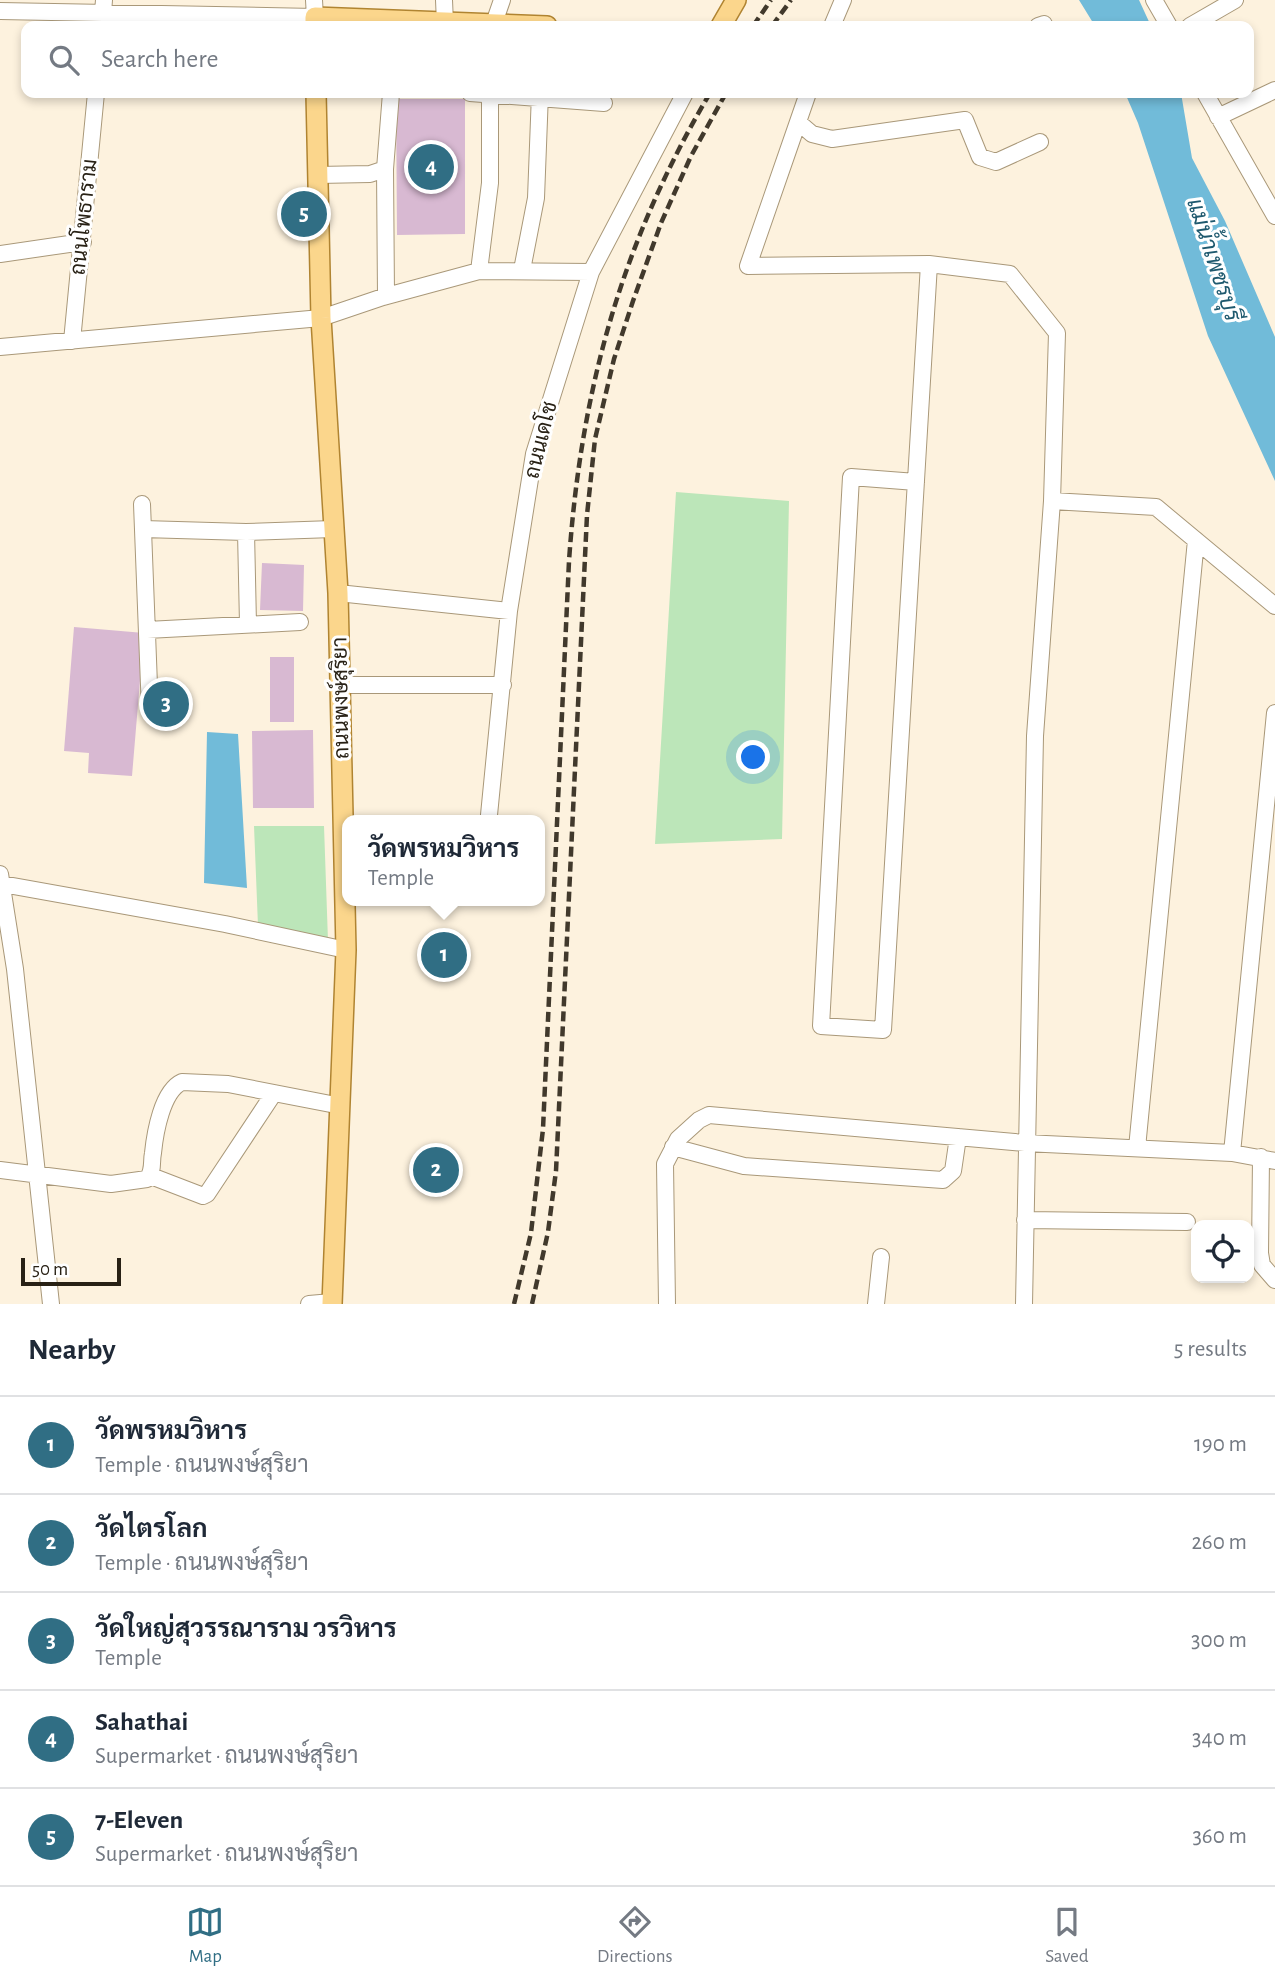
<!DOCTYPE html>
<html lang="en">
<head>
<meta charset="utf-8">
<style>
  :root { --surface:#fff; --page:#f6f6f7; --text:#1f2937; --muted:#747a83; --line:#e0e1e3; --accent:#306e84 }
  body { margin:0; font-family:"Alegreya Sans",Sarabun,sans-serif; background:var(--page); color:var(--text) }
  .controls { position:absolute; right:21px; bottom:21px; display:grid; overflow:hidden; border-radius:14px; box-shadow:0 4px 10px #0003 }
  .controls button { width:63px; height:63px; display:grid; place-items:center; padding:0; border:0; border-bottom:2px solid var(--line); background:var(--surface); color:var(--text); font:35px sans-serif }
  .scale { position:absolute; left:21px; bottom:18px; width:100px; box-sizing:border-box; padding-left:7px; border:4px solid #282115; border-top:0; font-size:19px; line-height:24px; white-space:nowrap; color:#282115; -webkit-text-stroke:5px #fff; paint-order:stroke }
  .you { position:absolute; left:754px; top:758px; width:24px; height:24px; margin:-18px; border:5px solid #fff; border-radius:50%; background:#1a73e8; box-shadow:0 0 0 10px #1a73e833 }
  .badge { display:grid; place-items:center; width:46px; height:46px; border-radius:50%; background:var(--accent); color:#fff; font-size:23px; font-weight:700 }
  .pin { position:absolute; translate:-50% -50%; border:4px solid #fff; box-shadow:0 2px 7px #0006 }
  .popup { position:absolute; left:342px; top:815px; width:203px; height:91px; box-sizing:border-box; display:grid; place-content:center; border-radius:14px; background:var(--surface); filter:drop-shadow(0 2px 5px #0005); font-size:23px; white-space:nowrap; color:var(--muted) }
  .popup b { font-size:26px; color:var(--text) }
  .popup::after { content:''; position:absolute; left:50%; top:100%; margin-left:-14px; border:14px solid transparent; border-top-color:var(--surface) }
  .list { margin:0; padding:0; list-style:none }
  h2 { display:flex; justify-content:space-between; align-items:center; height:91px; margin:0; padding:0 28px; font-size:30px }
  h2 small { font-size:23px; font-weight:400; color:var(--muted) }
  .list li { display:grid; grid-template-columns:46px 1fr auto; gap:21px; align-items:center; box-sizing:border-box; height:98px; padding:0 28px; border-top:2px solid var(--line) }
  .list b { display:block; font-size:26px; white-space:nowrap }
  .list p { margin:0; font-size:23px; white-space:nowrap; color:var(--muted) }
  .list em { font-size:23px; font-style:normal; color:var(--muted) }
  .icon { flex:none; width:38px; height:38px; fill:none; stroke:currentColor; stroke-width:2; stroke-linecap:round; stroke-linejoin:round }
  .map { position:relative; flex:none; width:1275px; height:1304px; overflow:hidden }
  .search { position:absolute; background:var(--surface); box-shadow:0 4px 10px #0003; left:21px; right:21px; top:21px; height:77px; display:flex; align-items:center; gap:18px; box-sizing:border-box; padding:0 24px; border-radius:14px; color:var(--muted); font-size:26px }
  .sheet { height:581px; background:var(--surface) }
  nav { display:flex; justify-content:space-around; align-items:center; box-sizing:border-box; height:98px; border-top:2px solid var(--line); background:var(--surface); font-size:19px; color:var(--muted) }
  nav a { display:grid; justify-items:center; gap:4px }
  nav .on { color:var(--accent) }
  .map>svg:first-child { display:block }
  .green { fill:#bce6b9 }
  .water { fill:#71bbd9 }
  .building { fill:#d8b9d2 }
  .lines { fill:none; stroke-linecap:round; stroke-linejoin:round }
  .minor-casing { stroke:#a99879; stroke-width:18 }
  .major-casing { stroke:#b08431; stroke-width:22 }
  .minor { stroke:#fff; stroke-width:16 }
  .major { stroke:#fbd68c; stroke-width:19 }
  .rail { stroke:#41392c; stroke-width:4.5; stroke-dasharray:10 5; stroke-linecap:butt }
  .labels { text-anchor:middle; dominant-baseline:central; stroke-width:6; stroke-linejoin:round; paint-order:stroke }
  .street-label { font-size:21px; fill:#282115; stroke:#fff }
  .water-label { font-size:23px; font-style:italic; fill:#1e596e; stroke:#fff }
</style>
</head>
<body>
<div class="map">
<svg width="1275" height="1304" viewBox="0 0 1275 1304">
  <rect width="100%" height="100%" fill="#fdf2de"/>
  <path class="green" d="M676,492L789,501L782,839L655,844Z
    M254,826H324L328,941L258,926Z"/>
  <path class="water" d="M1079,0H1139L1151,26H1095Z
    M1125,93H1181L1192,158L1225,221L1275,337V481L1208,336L1138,123Z
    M207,732L238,734L247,888L204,883Z"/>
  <path class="building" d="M396,99H465V234L397,235Z
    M262,563L304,565L303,611L260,610Z
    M74,627L144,633L132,776L88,773L89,753L64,751Z
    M270,657H294V722H270Z
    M313,730L314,808H253L252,731Z"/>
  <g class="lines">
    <g class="minor-casing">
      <path id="minor" d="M444,0L445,23
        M1154,0L1169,26
        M0,11L315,17L314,0
        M102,26L104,0
        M493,26L502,0
        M832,26L843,0
        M1038,26L1044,24
        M1190,26L1235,0
        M470,93L604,103
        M808,93L748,266L929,264L1010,274L1057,333L1052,501L1035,736L1024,1304
        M1205,93L1275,216
        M1218,117L1275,90
        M798,122L812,134L832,139L965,120L980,157L996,162L1040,142
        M385,169L386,296
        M318,175L370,174L385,169L391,93
        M0,254L83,242
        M522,270L536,198L540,93
        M479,271L490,183V93
        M72,341L96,93
        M0,347L321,318L383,297L479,271L591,272
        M916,482L851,477L821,1026L883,1030L929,264
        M1052,501L1156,507L1275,606
        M142,504L150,711
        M143,529L246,532L333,529
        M246,532L248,624
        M338,593L509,611
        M147,630L300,622
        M341,685H503
        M489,815L509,611L534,454L591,272L685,93
        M0,874L15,969L51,1304
        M2,884L225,924L346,950
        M673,1147L744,1166L943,1180L953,1171L958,1137
        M1137,1148L1196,540
        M1232,1153L1275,713
        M1261,1157L1260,1253L1262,1265L1275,1280
        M0,1170L111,1184L147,1179C154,1171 151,1162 153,1153C155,1133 162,1091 182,1082L228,1084L341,1106
        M151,1176L203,1196L207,1194L274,1093
        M1025,1220L1187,1222
        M309,1304L332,1302
        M667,1304L665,1164L678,1139L699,1120L709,1115L1025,1143L1232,1153L1275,1161
        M876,1304L881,1257"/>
    </g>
    <g class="major-casing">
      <path id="major" d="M315,26V17L547,26
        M721,26L736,0
        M316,93L321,318L338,593L346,950L332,1304"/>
    </g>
    <use href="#minor" class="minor"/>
    <use href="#major" class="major"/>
    <path class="rail" d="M753,26L771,0
      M772,26L791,0
      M514,1304L531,1233L543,1129L569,561C581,388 622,242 710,93
      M532,1304L548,1232L556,1171L587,515L595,439L614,359L633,301L661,223L691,156L726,93"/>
  </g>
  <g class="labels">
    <g class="street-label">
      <text transform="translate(84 217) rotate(-84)">ถนนโพธาราม</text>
      <text transform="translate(541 440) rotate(-76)">ถนนเดโช</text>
      <text transform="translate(341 698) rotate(-91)">ถนนพงษ์สุริยา</text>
    </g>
    <g class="water-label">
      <text transform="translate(1213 260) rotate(72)">แม่น้ำเพชรบุรี</text>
    </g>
  </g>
</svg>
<div class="controls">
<button><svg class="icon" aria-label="locate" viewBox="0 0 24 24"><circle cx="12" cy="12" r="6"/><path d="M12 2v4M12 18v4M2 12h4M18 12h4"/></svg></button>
</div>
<div class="scale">50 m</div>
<div class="you"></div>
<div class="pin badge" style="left:444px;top:955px">1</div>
<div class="popup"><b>วัดพรหมวิหาร</b>Temple</div>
<div class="pin badge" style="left:436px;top:1170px">2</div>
<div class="pin badge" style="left:166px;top:704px">3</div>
<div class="pin badge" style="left:431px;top:167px">4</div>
<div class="pin badge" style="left:304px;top:214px">5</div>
<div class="search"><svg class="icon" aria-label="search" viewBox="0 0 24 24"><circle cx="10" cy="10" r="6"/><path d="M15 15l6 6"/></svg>Search here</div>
</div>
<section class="sheet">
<h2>Nearby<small>5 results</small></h2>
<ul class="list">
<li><span class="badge">1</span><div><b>วัดพรหมวิหาร</b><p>Temple · ถนนพงษ์สุริยา</p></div><em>190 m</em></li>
<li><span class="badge">2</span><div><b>วัดไตรโลก</b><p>Temple · ถนนพงษ์สุริยา</p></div><em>260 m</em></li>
<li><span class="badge">3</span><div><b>วัดใหญ่สุวรรณาราม วรวิหาร</b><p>Temple</p></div><em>300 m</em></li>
<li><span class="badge">4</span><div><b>Sahathai</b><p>Supermarket · ถนนพงษ์สุริยา</p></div><em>340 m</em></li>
<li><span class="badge">5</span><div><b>7-Eleven</b><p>Supermarket · ถนนพงษ์สุริยา</p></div><em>360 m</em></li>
</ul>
</section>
<nav>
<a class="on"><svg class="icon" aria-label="map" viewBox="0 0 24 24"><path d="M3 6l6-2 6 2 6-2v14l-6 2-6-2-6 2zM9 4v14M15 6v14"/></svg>Map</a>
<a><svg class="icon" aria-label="directions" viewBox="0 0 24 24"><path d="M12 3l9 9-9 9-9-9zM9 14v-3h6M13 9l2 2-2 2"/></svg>Directions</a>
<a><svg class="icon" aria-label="saved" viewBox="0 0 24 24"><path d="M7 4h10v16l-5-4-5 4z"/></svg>Saved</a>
</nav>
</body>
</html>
